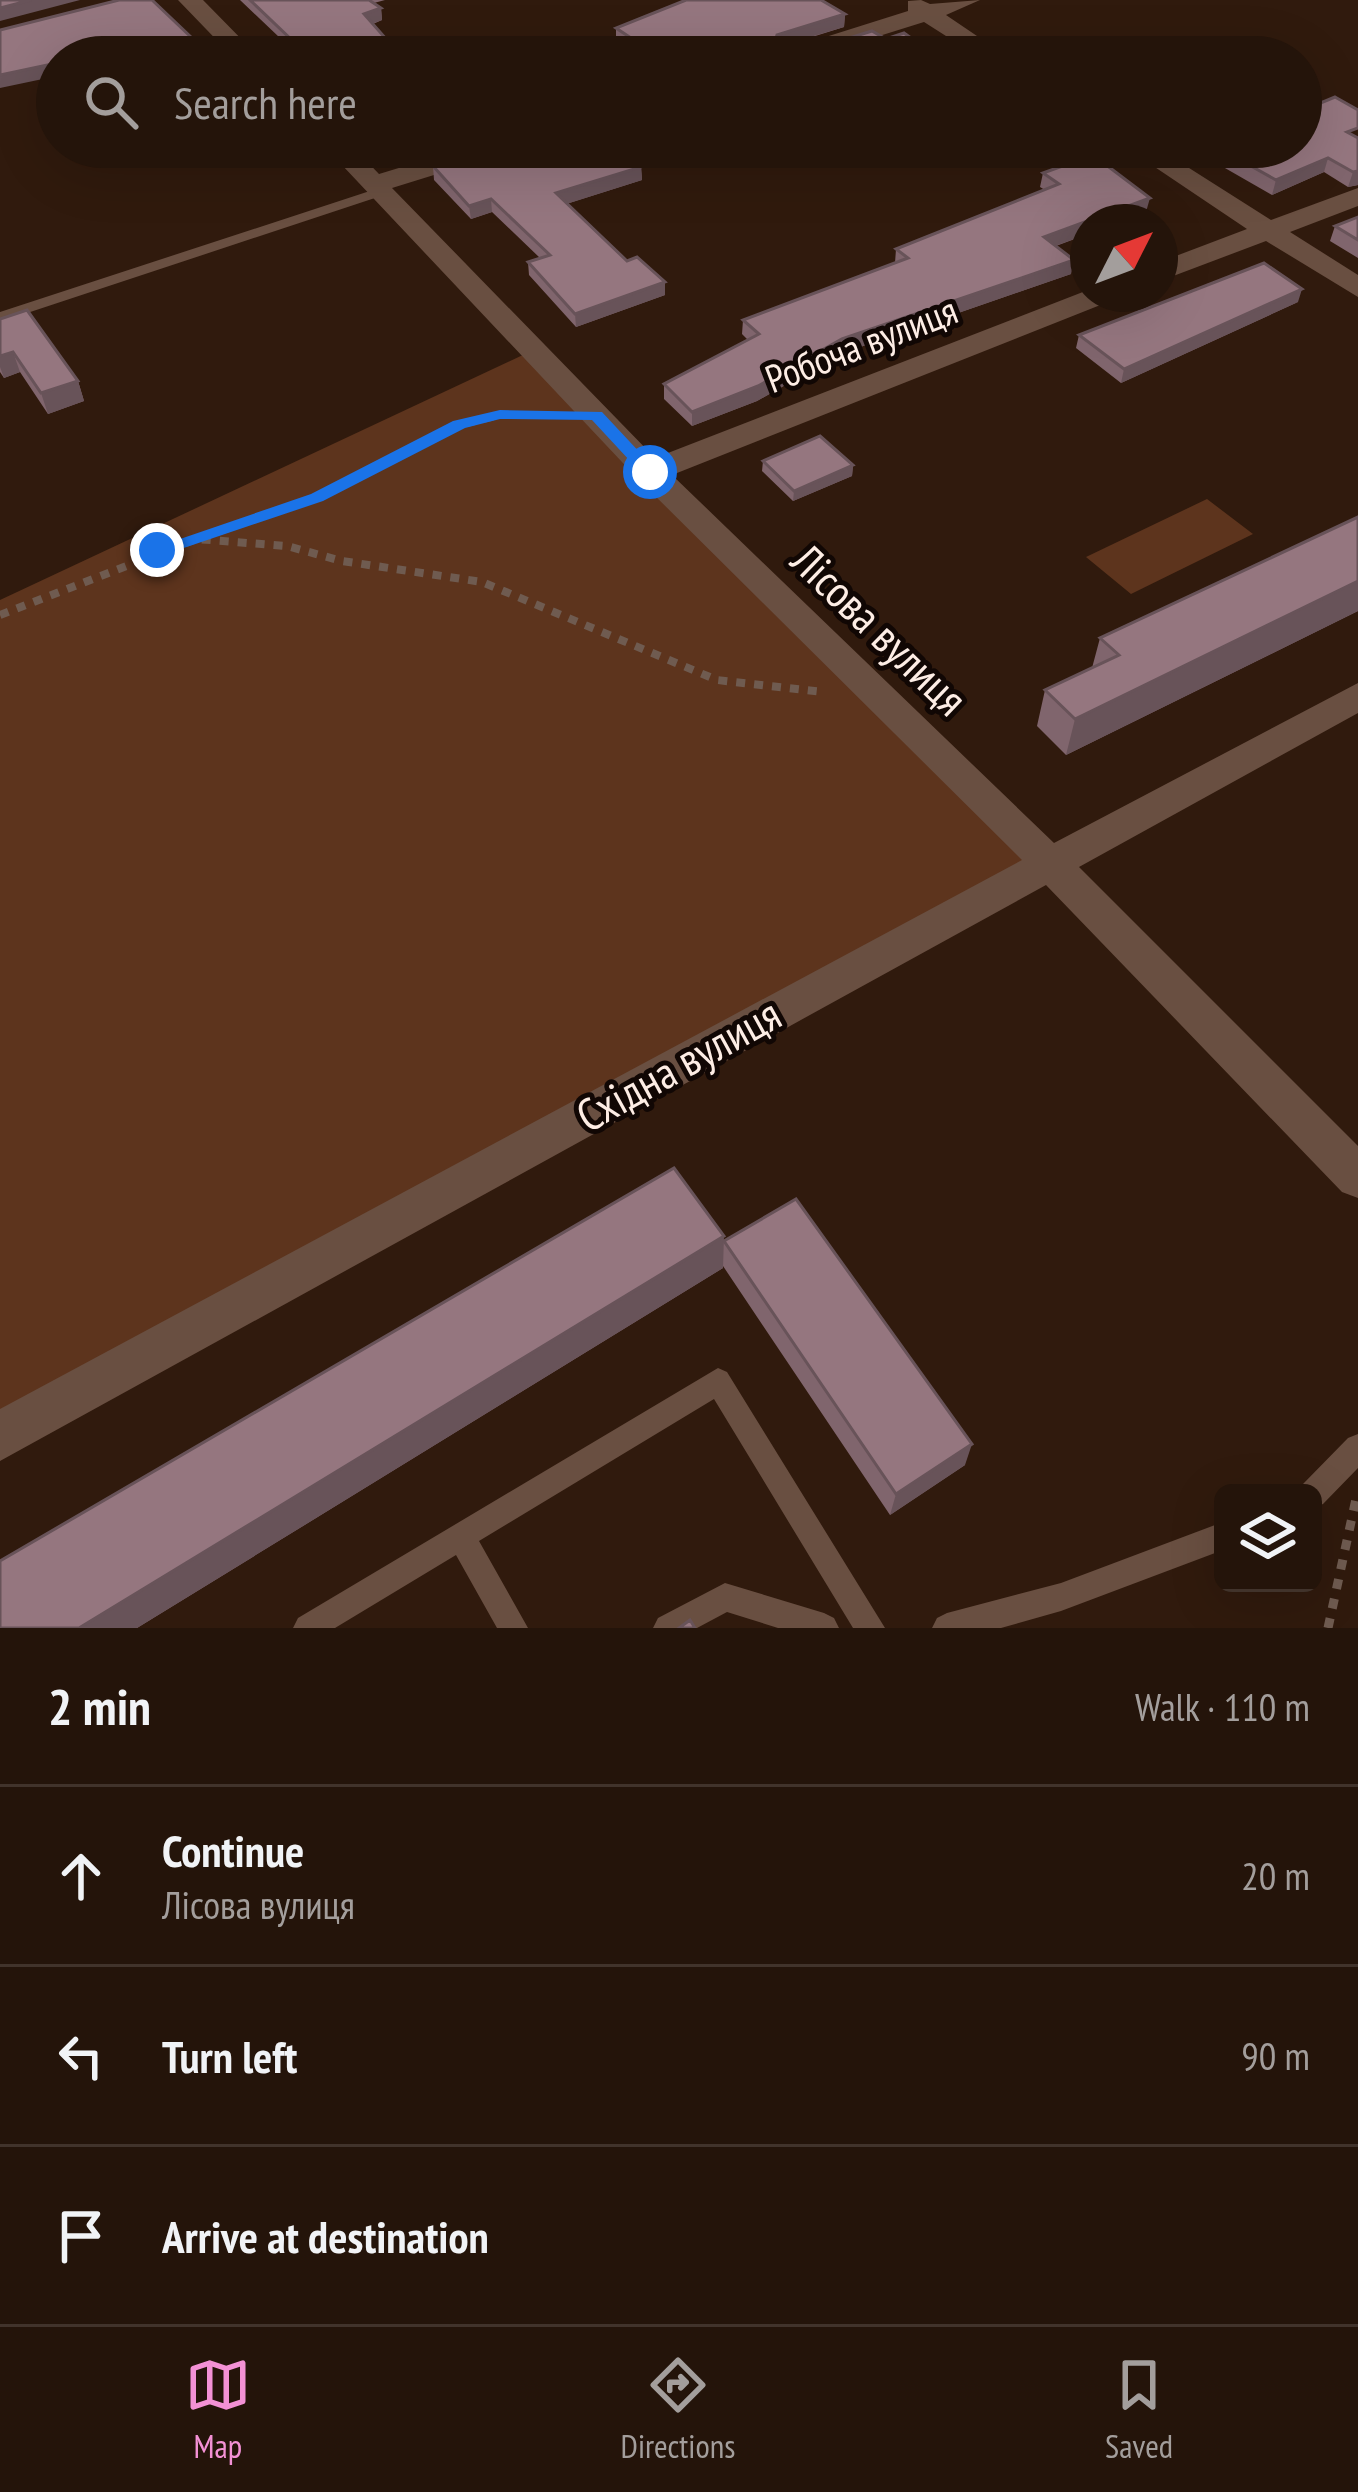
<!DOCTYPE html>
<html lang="en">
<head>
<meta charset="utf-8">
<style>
  :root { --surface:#24140a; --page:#302118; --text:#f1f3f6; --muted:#a39e9c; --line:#41332b; --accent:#f391d5 }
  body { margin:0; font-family:"PT Sans Narrow",sans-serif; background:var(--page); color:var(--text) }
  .controls { position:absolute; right:36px; bottom:36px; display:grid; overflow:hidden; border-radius:18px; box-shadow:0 12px 48px #0002 }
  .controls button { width:108px; height:108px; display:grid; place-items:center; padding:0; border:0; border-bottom:3px solid var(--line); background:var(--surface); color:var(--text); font:60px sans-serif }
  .compass { position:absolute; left:1070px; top:204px; width:108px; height:108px; border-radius:50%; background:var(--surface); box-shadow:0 12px 48px #0002; rotate:48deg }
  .stop { position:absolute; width:36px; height:36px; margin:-27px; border:9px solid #1a73e8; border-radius:50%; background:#fff }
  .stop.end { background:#1a73e8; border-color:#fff; box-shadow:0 3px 12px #0008 }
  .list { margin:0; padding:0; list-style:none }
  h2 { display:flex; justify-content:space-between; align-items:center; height:156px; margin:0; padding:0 48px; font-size:51px }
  h2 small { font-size:39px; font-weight:400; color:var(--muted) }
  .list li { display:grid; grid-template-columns:78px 1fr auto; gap:36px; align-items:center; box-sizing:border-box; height:180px; padding:0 48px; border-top:3px solid var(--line) }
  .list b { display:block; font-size:45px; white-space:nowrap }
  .list p { margin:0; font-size:39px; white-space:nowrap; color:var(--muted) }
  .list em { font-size:39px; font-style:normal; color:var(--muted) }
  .icon { flex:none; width:66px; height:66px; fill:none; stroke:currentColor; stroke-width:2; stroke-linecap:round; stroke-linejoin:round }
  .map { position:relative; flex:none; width:1358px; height:1628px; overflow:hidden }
  .search { position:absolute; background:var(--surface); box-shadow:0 12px 48px #0002; left:36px; right:36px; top:36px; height:132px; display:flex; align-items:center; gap:30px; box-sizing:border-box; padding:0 42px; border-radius:66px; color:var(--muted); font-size:45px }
  .sheet { height:696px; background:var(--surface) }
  nav { display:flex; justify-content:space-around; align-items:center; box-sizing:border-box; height:168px; border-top:3px solid var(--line); background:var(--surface); font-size:33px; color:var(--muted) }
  nav a { display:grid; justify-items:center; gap:6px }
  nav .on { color:var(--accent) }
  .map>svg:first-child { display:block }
  .green { fill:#5d341d }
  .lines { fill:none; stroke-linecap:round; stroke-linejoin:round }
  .path-far1 { stroke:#6f5b50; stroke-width:8; stroke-dasharray:9 9; stroke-linecap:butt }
  .path { stroke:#6f5b50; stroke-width:9; stroke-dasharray:10 10; stroke-linecap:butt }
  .lane { fill:#694f41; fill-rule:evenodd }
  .street { fill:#694f41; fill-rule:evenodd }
  .wall { fill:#80656d }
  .shaded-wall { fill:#685359 }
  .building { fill:#95767f; stroke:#685359; stroke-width:3 }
  .route { fill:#1a73e8 }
  .labels { text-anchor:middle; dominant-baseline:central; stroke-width:10; stroke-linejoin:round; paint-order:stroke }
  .far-street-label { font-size:39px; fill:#fdede5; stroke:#110704 }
  .street-label { font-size:45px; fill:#fdede5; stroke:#110704 }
</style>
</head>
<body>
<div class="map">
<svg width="1358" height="1628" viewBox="0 0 1358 1628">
  <rect width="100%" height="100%" fill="#301a0d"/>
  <path class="green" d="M525,354L1024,861L0,1436V600Z
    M1207,499L1253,534L1131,594L1086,557Z"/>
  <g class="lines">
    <path class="path-far1" d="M203,537L317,497L459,425L499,415H553
      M0,615L196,539L287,546L342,561L482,582L717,680L824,692"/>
    <path class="path" d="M1328,1628L1356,1499"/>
    <path class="lane" d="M382,187L389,191L387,194L0,322V312Z
      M718,1368L727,1372L885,1628H853L714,1399L479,1541L528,1628H497L456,1555L335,1628H293L298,1618Z
      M1358,1434V1468L1323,1504L1313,1508V1493H1299L1303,1484L1348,1438Z
      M1223,1522V1550L1061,1611L1001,1628H932L937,1618L947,1613L1061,1583Z
      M725,1583L824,1613L834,1618L839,1628H778L727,1612L697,1628H653L658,1618Z"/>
    <path class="street" d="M178,0H203L259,57H233Z
      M921,0L930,4L980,0L946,15L1008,57H979L924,22L812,57H775L778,52L908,11V1Z
      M325,147H353L379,174L468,147H509L505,153L392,188L655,458L1088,290V294H1118L1113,300L672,475L1054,843L1358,683V713L1079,867L1358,1146V1198L1342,1192L1046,885L0,1461V1409L1022,860L638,479Z
      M1125,147H1156L1271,220L1358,188V206L1290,232L1358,275V297L1266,241L1160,281V262L1247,229Z"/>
  </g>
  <path class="wall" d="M240,0H385L374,3L381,8L382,20L373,24L402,57H300Z
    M845,14L844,27L777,48L814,49L886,39L962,57L627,48L616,40V28Z
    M1335,97L1358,185L1348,187L1324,172L1272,195L1211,160L1215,147H1301Z
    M492,147H702L641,166L642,180L566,204L665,295L576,327L529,275L528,262L540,258L492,212L471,219L434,180L433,166Z
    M725,147H765L737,156Z
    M1043,173L1146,212L1120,222H1088V234L1056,246L1071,274L840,354L757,401L692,426L664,399V384L748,340L742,334L743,320L895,263L896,249L1045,190L1040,187Z
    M1358,217V258L1330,241L1335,226Z
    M1298,302L1121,383L1076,348L1079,335Z
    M0,319L78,381L84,401L48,414L20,372L4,378L0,372Z
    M763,461L853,465L852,476L793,501L762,471Z
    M1358,517V611L1066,755L1037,726L1045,690L1092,668L1100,638Z
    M724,1240L965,1465L890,1515L723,1266V1268L137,1628H0Z"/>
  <path class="shaded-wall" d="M31,0H80L0,21V8Z
    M381,8L382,20L366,26L364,14Z
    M845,14L844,27L773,48L777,35Z
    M193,39L196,51L174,57H159L157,49Z
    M151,42L154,55L144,57H84Z
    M310,46L311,57H304L303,48Z
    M57,63V76L0,88V75Z
    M660,147H702L628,170V157Z
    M737,147H765L737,156Z
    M1328,158L1324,172L1272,195L1276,180Z
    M641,167L642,180L557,207L556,193Z
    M1358,171V185L1348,187L1353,172Z
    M1150,198L1146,212L1120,222H1088V234L1041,251L1044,237Z
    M491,199L492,212L471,219L469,206Z
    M1074,260L1071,274L840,354L757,401L692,426V412L842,339Z
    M665,282V295L576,327L575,314Z
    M1302,289L1298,302L1121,383L1124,369Z
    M13,352L20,372L4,378L0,367V356Z
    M78,381L84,401L48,414L41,393Z
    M853,465L852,476L793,501L794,491Z
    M1358,581V611L1066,755L1075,719Z
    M724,1236L723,1268L137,1628H79Z
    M972,1444L965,1465L890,1515L896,1494Z"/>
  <path class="building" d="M0,0H31L0,8Z
    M119,0H152L193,39L157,49L151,42L84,57H57V63L0,75V30Z
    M250,0H369L381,8L364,14L402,57H319L310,46L303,48L294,42Z
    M686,0H821L845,14L777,35L773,48L814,49L872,31L886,39L904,33L925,48L941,43L962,57H600L640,44L616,28Z
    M1335,97L1358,110V128L1347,132L1358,138V171L1353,172L1328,158L1276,180L1217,147H1301V111Z
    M492,147H660L628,157L641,167L556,193L627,261L637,257L665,282L575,314L528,262L550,255L491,199L469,206L433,166Z
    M1093,155L1150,198L1044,237L1074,260L842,339L758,386L692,412L664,384L759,334L743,320L908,258L896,249L1059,184L1043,173Z
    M1358,217V240L1335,226Z
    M1264,263L1302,289L1124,369L1079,335Z
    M27,310L78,381L41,393L13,352L0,356V319Z
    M820,436L853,465L794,491L763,461Z
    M1358,517V581L1075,719L1045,690L1119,655L1100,638Z
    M674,1168L724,1236L79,1628H0V1561Z
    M796,1199L972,1444L896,1494L724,1241Z
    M690,1620L695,1628H679Z"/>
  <path class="route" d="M500,410L602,412L658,472L644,476L592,420L500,419L465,428L323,501L163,555L148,550L311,494L453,421Z"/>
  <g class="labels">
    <g class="far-street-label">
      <text transform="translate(861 344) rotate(-21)">Робоча вулиця</text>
    </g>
    <g class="street-label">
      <text transform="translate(880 629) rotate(44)">Лісова вулиця</text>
      <text transform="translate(678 1064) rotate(-29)">Східна вулиця</text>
    </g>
  </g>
</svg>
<div class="controls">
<button><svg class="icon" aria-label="layers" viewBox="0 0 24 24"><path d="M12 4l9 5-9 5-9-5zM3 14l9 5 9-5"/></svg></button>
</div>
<svg class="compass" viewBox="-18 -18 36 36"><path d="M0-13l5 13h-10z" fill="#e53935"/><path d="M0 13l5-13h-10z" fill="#a39e9c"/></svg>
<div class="stop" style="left:650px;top:472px"></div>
<div class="stop end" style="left:157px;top:550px"></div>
<div class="search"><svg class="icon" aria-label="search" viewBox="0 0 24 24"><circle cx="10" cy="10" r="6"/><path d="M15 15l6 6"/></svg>Search here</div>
</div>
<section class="sheet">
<h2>2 min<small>Walk · 110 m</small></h2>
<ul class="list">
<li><svg class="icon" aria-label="ahead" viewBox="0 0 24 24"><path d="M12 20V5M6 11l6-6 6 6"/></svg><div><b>Continue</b><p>Лісова вулиця</p></div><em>20 m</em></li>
<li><svg class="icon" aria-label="left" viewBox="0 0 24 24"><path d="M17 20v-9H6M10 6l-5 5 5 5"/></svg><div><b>Turn left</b></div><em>90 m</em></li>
<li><svg class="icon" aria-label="arrive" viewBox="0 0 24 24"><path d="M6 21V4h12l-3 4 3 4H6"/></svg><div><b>Arrive at destination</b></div></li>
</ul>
</section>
<nav>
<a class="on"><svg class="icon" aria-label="map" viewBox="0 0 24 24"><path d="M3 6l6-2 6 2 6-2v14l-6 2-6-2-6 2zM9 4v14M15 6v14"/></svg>Map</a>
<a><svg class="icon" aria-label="directions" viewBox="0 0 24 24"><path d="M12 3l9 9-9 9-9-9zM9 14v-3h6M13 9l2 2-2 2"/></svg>Directions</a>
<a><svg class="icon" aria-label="saved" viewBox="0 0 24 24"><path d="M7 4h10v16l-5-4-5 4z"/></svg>Saved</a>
</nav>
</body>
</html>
